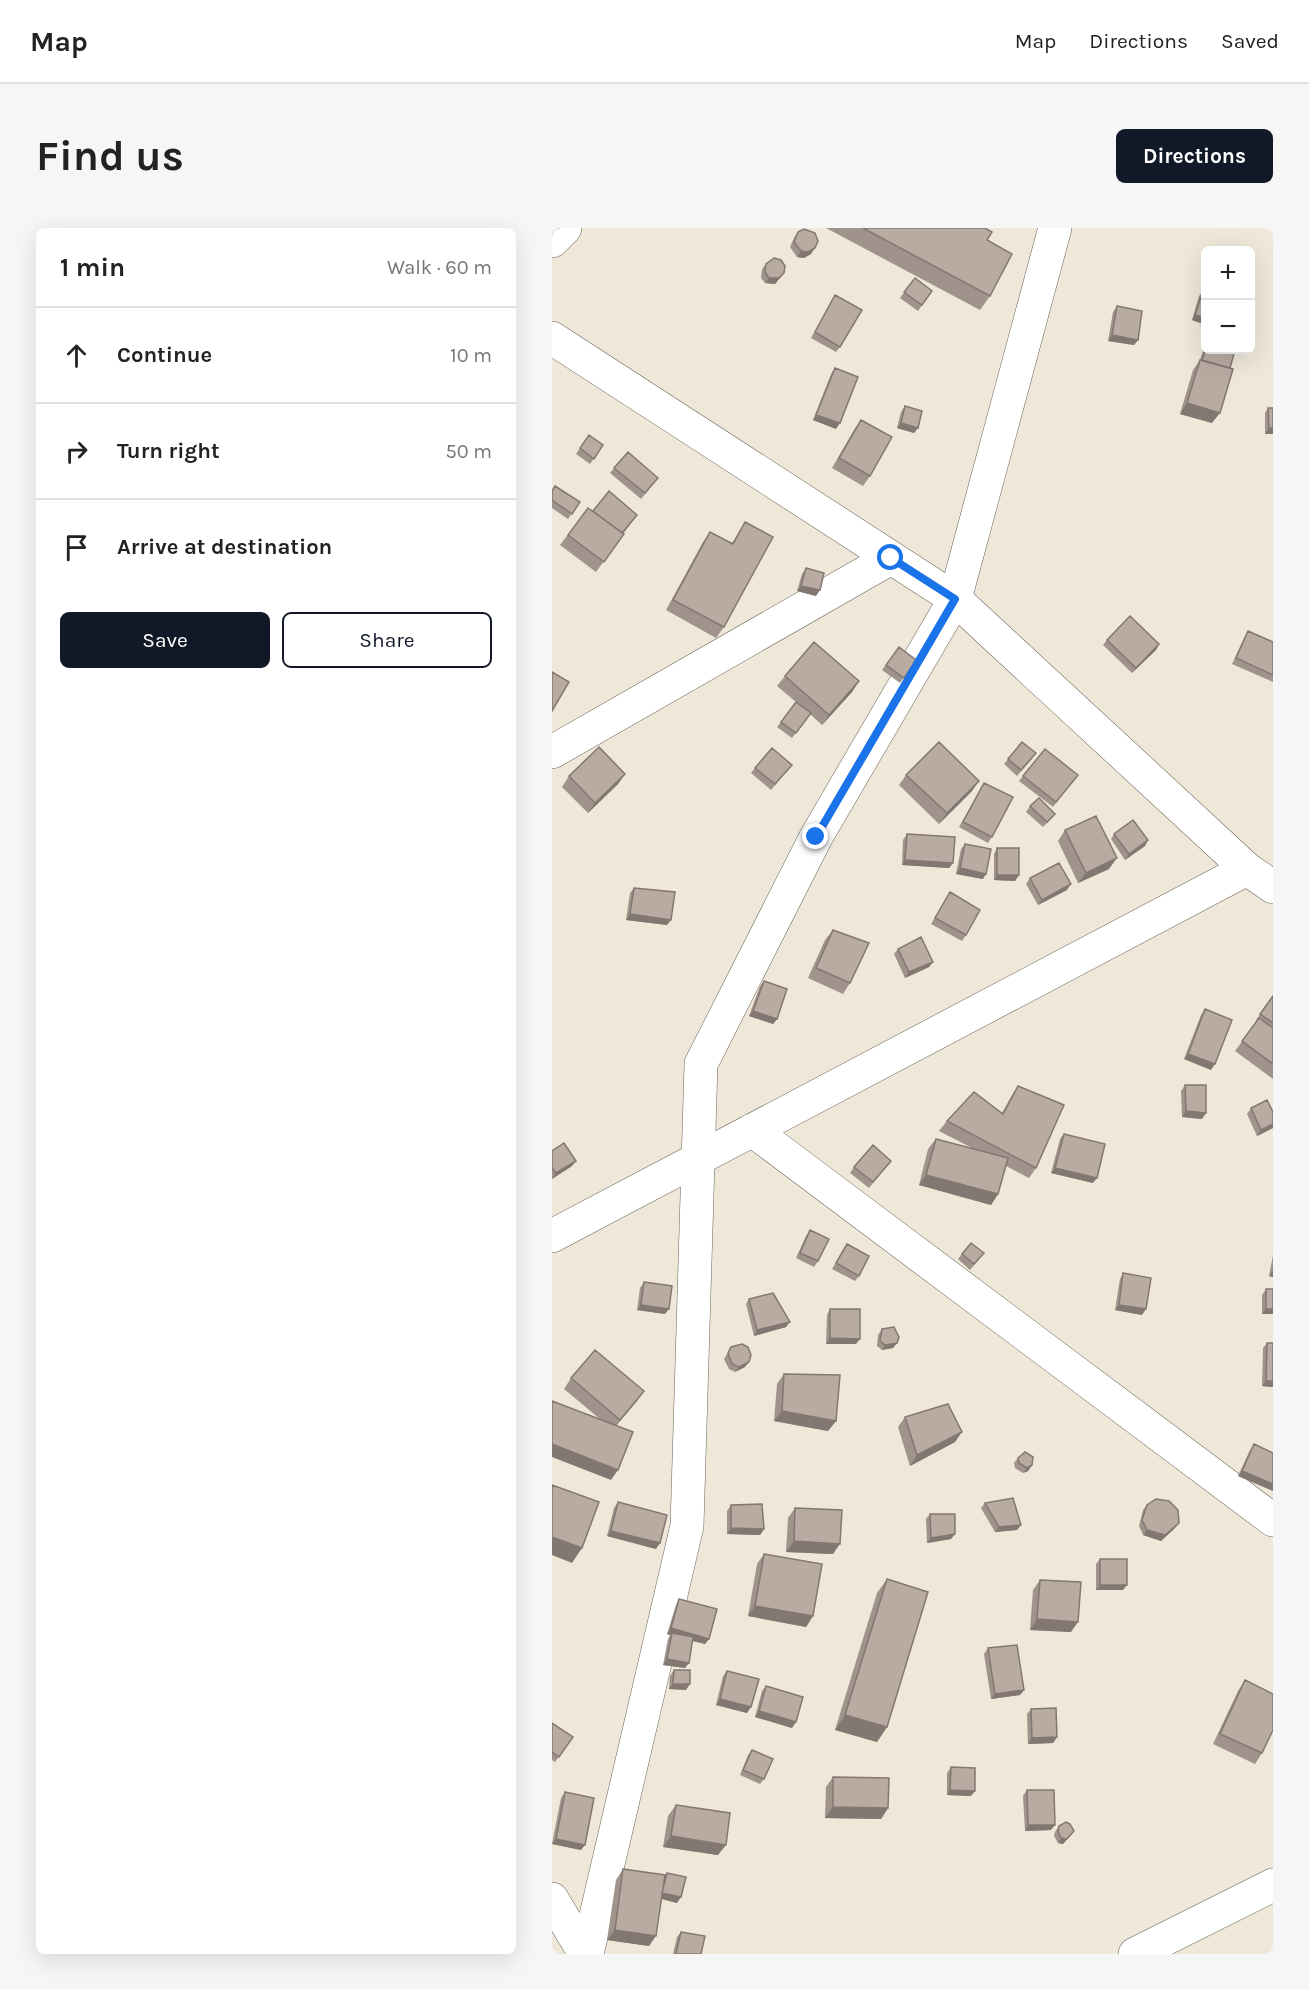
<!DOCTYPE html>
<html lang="en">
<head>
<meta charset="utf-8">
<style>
  :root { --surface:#fff; --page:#f6f6f6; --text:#222; --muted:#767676; --line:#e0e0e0; --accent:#111827 }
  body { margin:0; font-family:Karla,sans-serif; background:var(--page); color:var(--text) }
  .controls { position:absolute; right:18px; top:18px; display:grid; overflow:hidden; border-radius:9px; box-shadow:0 6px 24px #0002 }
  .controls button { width:54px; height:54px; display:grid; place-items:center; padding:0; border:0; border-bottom:2px solid var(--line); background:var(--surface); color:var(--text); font:30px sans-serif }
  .stop { position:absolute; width:18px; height:18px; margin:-14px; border:4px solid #1a73e8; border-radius:50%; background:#fff }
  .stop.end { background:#1a73e8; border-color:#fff; box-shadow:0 2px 6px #0008 }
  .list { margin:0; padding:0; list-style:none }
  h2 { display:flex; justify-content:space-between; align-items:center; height:78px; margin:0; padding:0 24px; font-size:26px }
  h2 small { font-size:20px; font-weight:400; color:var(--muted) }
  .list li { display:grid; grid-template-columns:39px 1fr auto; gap:18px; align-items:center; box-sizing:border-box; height:96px; padding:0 24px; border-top:2px solid var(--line) }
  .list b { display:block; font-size:22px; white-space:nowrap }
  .list em { font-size:20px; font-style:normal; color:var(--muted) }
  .actions { display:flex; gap:12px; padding:18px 24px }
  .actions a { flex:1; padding:14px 0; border:2px solid var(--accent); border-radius:9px; text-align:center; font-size:21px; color:var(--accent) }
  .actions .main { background:var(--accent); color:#fff }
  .icon { flex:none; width:33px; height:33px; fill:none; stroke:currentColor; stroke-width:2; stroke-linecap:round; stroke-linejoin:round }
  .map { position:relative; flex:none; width:721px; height:1726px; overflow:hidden; border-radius:9px }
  header { display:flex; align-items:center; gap:36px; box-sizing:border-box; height:84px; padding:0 30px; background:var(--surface); border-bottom:2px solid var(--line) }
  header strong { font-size:28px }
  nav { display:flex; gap:33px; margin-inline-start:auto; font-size:21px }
  .intro { display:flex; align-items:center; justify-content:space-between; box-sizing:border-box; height:144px; padding:0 36px }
  h1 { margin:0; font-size:42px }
  .button { padding:15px 27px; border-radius:9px; background:var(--accent); color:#fff; font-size:21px; font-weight:700 }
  main { display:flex; gap:36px; padding:0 36px }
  aside { flex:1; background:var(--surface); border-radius:9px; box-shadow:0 6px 24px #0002 }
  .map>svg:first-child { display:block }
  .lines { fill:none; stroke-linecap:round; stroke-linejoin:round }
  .street-casing { stroke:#6b6458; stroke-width:34 }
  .street { stroke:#fff; stroke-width:33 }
  .wall { fill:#9f938b }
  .shaded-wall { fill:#827871 }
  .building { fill:#b9aba2; stroke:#827871; stroke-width:1.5 }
  .route { stroke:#1a73e8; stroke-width:8 }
</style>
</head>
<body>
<header>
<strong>Map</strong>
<nav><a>Map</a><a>Directions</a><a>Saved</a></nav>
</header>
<div class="intro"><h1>Find us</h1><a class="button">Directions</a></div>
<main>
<aside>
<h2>1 min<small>Walk · 60 m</small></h2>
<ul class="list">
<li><svg class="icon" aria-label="ahead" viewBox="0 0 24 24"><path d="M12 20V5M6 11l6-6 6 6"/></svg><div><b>Continue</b></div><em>10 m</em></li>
<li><svg class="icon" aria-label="right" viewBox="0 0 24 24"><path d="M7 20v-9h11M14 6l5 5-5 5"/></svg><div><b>Turn right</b></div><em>50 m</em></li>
<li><svg class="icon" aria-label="arrive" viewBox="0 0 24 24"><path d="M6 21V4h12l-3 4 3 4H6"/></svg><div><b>Arrive at destination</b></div></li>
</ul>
<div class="actions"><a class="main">Save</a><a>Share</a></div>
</aside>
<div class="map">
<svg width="721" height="1726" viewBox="0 0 721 1726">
  <rect width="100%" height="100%" fill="#efe8d9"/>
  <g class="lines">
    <g class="street-casing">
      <path id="street" d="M0,13L13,0
        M0,110L403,371L695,641L721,659
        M0,524L339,330
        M200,902L721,1292
        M0,1008L695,641
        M0,1671L33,1726
        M35,1726L135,1298L149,836L264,609L403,371L503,0
        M583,1726L721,1657"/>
    </g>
    <use href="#street" class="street"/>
  </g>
  <path class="wall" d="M274,0H433L435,12L438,68L428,82Z
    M246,4L259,26L252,30L245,29L238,19L242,10Z
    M214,36L232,45L223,56L213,55L209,50L210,41Z
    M363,50L380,63L366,83L348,70Z
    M651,63H654V97L640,92L647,68Z
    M283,67L288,119L284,124L259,110Z
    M565,78L586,112L582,117L556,113L561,84Z
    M654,117V122L660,195L628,186L641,142L648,132L652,120Z
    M283,140L284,201L261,192L279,146Z
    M353,178L366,200L362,205L345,200L349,184Z
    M716,180L721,206H713V185Z
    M309,192L318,248L311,258L280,240L302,202Z
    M37,207L51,217L38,236L24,226Z
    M62,240L102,255L89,271L58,245Z
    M0,263L28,274L16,291L0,280Z
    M36,280L41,283L85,287L71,306H72L44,344L8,317Z
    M193,294L172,399L164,410L114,382L151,314L158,304L180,315Z
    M254,340L264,368L245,363L250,346Z
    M696,403L721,414V454L680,436L693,408Z
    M555,412L607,416L604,422L580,445L551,417Z
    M347,419L364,432L348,455L330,442Z
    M233,448L307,453L300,464L270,497L258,486L240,510L225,499L244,474L225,458Z
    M456,531H480L465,548L452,536Z
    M240,537L219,562L199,545L203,540Z
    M73,546L66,556L36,585L10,559L17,548Z
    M354,547L420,563L387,596L347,557Z
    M526,547L501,579L467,553L471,548Z
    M432,555L440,609L436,615L407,599Z
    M478,578L503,586L499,591L491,599L474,584Z
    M513,602L557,641L526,655L506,613Z
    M355,606L401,635L397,640L350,637L351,612Z
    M562,606L593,618L573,632L559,611Z
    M413,616L431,651L404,646L409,621Z
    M445,620L467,647L463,653L442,652V626Z
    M478,650L515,662L486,677L474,656Z
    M82,660L115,697L74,692L78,665Z
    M398,664L414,707L410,713L379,696Z
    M281,702L298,755L291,766L256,750L273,712Z
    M346,721L377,739L353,750L342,726Z
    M212,753L225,791L221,796L197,788L208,758Z
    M721,768V851L683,823L705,793L704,792Z
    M653,781L659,842L632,831L649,787Z
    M633,857L650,891L630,889L629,863Z
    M466,858L484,940L477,950L454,938L446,966L439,977L367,957L376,921L384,911L420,920L387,903L395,893L450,885L459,869Z
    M699,880L721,900L705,908L695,886Z
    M512,906L541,955L499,945L508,911Z
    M0,923L20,938L0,951Z
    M339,933L317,960L298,945L302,939Z
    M258,1002L266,1033L262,1039L244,1030L254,1008Z
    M295,1016L307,1048L303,1053L280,1041Z
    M410,1026L428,1030L418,1042L406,1031Z
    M721,1027V1049L717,1048Z
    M571,1045L590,1087L563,1082L568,1051Z
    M92,1054L113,1086L85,1082L88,1060Z
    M714,1061L721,1086H710V1067Z
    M197,1071L234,1099L202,1108L194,1076Z
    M278,1081L304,1116H274L275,1087Z
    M330,1101L345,1115L341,1120L330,1122L325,1118L326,1107Z
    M715,1115L721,1159L710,1158L711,1120Z
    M179,1119L193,1139L183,1144L177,1141L172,1131Z
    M232,1146L284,1193L276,1203L222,1193L225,1156Z
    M19,1150L85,1173L64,1198L59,1252L48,1191L12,1161Z
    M353,1189L403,1214L358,1238L346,1199Z
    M702,1216L721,1225V1263L686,1248L698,1222Z
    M466,1230L480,1237L476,1243L471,1245L463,1240L462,1235Z
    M66,1274L104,1321L55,1308L62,1280Z
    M433,1275L465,1302L443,1304L429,1280Z
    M179,1277L212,1301L208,1307L175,1306V1283Z
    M595,1277L623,1300L609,1313L591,1307L587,1298L591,1282Z
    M243,1280L281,1326L234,1324L236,1290Z
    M378,1286L403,1306L399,1311L375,1315L374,1291Z
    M212,1326L261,1388L254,1399L196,1388L205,1336Z
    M548,1331L571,1362H544V1336Z
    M335,1351V1499L325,1514L283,1502L325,1365Z
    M488,1352L519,1404L478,1402L481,1362Z
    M127,1371L157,1411L153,1416L140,1413L133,1440L111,1437L116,1411L118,1407L115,1406L124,1377Z
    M436,1420L472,1462L468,1467L439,1471L432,1426Z
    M122,1442L134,1462L117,1461L118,1448Z
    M175,1443L195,1485L164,1477L171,1448Z
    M693,1452L710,1525L703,1536L661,1516L686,1463Z
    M214,1458L240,1500L203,1489L210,1463Z
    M479,1481L505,1509L501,1515L476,1516L475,1486Z
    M0,1495L21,1509L3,1534L0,1532Z
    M200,1522L212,1551L208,1556L188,1547L196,1527Z
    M399,1539L419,1568L395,1567V1545Z
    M281,1549L336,1580L329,1591L273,1590L274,1559Z
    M475,1562L499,1602L473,1603L471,1568Z
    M13,1564L29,1622L0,1616L9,1570Z
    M124,1577L166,1627L111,1619L116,1588Z
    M507,1598L518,1608L511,1616L506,1615L502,1608L503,1604Z
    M71,1641L112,1649L115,1645L125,1675L109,1671L97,1718L55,1712L64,1652Z
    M129,1704L149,1726H121L125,1709Z"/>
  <path class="shaded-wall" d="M263,20L259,26L252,30L245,29L249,23Z
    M232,45L223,56L213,55L217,50Z
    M643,87L654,90V97L640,92Z
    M560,107L586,112L582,117L556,113Z
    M635,175L668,185L660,195L628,186Z
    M264,187L288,195L284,201L261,192Z
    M349,195L366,200L362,205L345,200Z
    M717,200H721V206H713Z
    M249,358L268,362L264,368L245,363Z
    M607,416L604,422L580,445L584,440Z
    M307,453L300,464L270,497L277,487Z
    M73,546L66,556L36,585L43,575Z
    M427,553L420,563L387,596L395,585Z
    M596,612L593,618L573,632L577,626Z
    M565,630L557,641L526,655L534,645Z
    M353,632L401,635L397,640L350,637Z
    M408,640L434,646L431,651L404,646Z
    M445,647H467L463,653L442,652Z
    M519,656L515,662L486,677L490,672Z
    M78,686L119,692L115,697L74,692Z
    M381,734L377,739L353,750L357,744Z
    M201,783L225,791L221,796L197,788Z
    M636,826L663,836L659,842L632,831Z
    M634,883L654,885L650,891L630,889Z
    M721,896V900L705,908L709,902Z
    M24,933L20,938L0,951L4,945Z
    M503,940L545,950L541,955L499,945Z
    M374,947L446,966L439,977L367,957Z
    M721,1042V1049L717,1048Z
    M89,1077L117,1081L113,1086L85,1082Z
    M567,1077L594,1081L590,1087L563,1082Z
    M714,1081H721V1086H710Z
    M238,1094L234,1099L202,1108L205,1102Z
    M278,1110L308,1111L304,1116H274Z
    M345,1115L341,1120L330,1122L333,1117Z
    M197,1134L193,1139L183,1144L187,1139Z
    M714,1153H721V1159L710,1158Z
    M92,1163L85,1173L60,1202L68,1192Z
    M230,1183L284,1193L276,1203L222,1193Z
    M410,1204L403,1214L358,1238L365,1227Z
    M0,1216L66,1242L59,1252L0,1229Z
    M480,1237L476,1243L471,1245L475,1240Z
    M690,1243L721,1256V1263L686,1248Z
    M627,1295L623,1300L609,1313L591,1307L595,1302Z
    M469,1297L465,1302L443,1304L447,1299Z
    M179,1300L212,1301L208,1307L175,1306Z
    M59,1303L108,1315L104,1321L55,1308Z
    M403,1306L399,1311L375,1315L379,1310Z
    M0,1309L30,1320L20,1335L0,1327Z
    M242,1313L288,1316L281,1326L234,1324Z
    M548,1357H575L571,1362H544Z
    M203,1378L261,1388L254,1399L196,1388Z
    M485,1391L526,1394L519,1404L478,1402Z
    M119,1400L157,1411L153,1416L119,1407L120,1405L118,1407L115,1406Z
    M115,1431L137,1435L133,1440L111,1437Z
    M121,1456H138L134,1462L117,1461Z
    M472,1462L468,1467L439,1471L443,1466Z
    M168,1471L199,1479L195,1485L164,1477Z
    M207,1483L244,1494L240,1500L203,1489Z
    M293,1487L335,1499L325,1514L283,1502Z
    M505,1509L501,1515L476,1516L480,1510Z
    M398,1562L423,1563L419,1568L395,1567Z
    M281,1579L336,1580L329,1591L273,1590Z
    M476,1597H503L499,1602L473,1603Z
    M522,1603L511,1616L506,1615L509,1610Z
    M119,1608L174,1617L166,1627L111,1619Z
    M4,1611L33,1617L29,1622L0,1616Z
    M110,1665L129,1669L125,1675L107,1670Z
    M63,1702L104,1708L97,1718L55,1712Z"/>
  <path class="building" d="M311,0H433L440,4L435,12L460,26L438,68Z
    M252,1L263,5L266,13L263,20L256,24L249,23L242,14L246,4Z
    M222,30L229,32L233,38L232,45L227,50H217L213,44L214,36Z
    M363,50L380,63L370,77L352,64Z
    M651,63H654V90L643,87Z
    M283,67L310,82L288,119L263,104Z
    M565,78L590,83L586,112L560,107Z
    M654,120V122H683L678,140L650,132Z
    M648,132L681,141L668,185L635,175Z
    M283,140L306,149L288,195L264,187Z
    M353,178L370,183L366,200L349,195Z
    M716,180H721V200H717Z
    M309,192L340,209L318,248L287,230Z
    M37,207L51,217L42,231L28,220Z
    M76,224L106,250L93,265L62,240Z
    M3,258L28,274L20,286L0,272V263Z
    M57,263L85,287L70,305L41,283Z
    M36,280L72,306L52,334L16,307Z
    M193,294L221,309L172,399L121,372L158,304L181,316Z
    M254,340L272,345L268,362L249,358Z
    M578,388L607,416L584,440L555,412Z
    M696,403L721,414V447L684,430Z
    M262,414L307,453L277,487L233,448Z
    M347,419L364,432L352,450L334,437Z
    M0,444L17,454L0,483Z
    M244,474L259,485L244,505L229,494Z
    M387,514L427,553L395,585L354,547Z
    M470,514L484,525L469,542L456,531Z
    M47,519L73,546L43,575L17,548Z
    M220,520L240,537L223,556L203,540Z
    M493,521L526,547L504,574L471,548Z
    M432,555L461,569L440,609L411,594Z
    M487,570L503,586L495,594L478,578Z
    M544,588L565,630L534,645L513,602Z
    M581,592L596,612L577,626L562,606Z
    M355,606L403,609L401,635L353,632Z
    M413,616L439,621L434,646L408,640Z
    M445,620H467V647H445Z
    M507,635L519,656L490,672L478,650Z
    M82,660L123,664L119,692L78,686Z
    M398,664L428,682L414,707L383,690Z
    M281,702L317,715L298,755L264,740Z
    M369,709L381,734L357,744L346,721Z
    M212,753L235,761L225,791L201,783Z
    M721,768V795L708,786Z
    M653,781L680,792L663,836L636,826Z
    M707,790L721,800V836L690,813Z
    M633,857H654V885L634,883Z
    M466,858L512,877L484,940L395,893L422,864L451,886Z
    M715,872L721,884V896L709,902L699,880Z
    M512,906L553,916L545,950L503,940Z
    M384,911L456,930L446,966L374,947Z
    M12,915L24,933L4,945L0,940V923Z
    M321,917L339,933L321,954L302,939Z
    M258,1002L277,1011L266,1033L248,1025Z
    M419,1015L432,1025L422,1036L410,1026Z
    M295,1016L317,1028L307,1048L284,1035Z
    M571,1045L599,1050L594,1081L567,1077Z
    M92,1054L120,1058L117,1081L89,1077Z
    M714,1061H721V1081H714Z
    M221,1065L238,1094L205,1102L197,1071Z
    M278,1081H308V1111L278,1110Z
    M342,1099L347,1109L345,1115L333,1117L328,1113L330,1101Z
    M715,1115H721V1153H714Z
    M190,1116L196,1119L199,1127L197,1134L187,1139L180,1136L176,1125L179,1119Z
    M43,1122L92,1163L68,1192L19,1150Z
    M232,1146L288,1147L284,1193L230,1183Z
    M0,1173L81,1204L66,1242L0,1216Z
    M396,1176L410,1204L365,1227L353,1189Z
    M702,1216L721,1225V1256L690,1243Z
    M473,1224L481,1229L480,1237L475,1240L467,1235L466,1230Z
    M0,1257L47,1274L30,1320L0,1309Z
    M461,1270L469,1297L447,1299L433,1275Z
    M604,1271L617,1273L626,1282L627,1295L613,1307L595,1302L590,1292L595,1277Z
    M66,1274L115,1287L108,1315L59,1303Z
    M210,1276L212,1301L179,1300V1277Z
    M243,1280L290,1282L288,1316L242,1313Z
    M378,1286H403V1306L379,1310Z
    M212,1326L270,1336L261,1388L203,1378Z
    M548,1331H575V1357H548Z
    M335,1351L376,1364L335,1499L293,1487Z
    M488,1352L529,1354L526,1394L485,1391Z
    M127,1371L165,1381L157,1411L119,1400Z
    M120,1405L141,1409L137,1435L115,1431Z
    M465,1417L472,1462L443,1466L436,1420Z
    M122,1442H138V1456H121Z
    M175,1443L207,1451L199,1479L168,1471Z
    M693,1452L721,1466V1502L710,1525L668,1506Z
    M214,1458L251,1469L244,1494L207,1483Z
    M504,1480L505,1509L480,1510L479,1481Z
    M0,1495L21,1509L7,1529L0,1524Z
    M200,1522L221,1531L212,1551L191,1542Z
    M399,1539L423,1540V1563L398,1562Z
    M281,1549L337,1550L336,1580L281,1579Z
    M475,1562H502L503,1597H476Z
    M13,1564L42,1570L33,1617L4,1611Z
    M124,1577L178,1585L174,1617L119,1608Z
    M514,1594L518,1596L522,1603L515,1611L509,1610L506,1603L507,1598Z
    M71,1641L113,1647L104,1708L63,1702Z
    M115,1645L134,1649L129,1669L110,1665Z
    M129,1704L153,1708L149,1726H124Z"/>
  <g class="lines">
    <path class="route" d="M264,609L403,371L339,330"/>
  </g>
</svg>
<div class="controls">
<button>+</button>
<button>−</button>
</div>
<div class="stop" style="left:339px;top:330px"></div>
<div class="stop end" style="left:264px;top:609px"></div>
</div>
</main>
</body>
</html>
